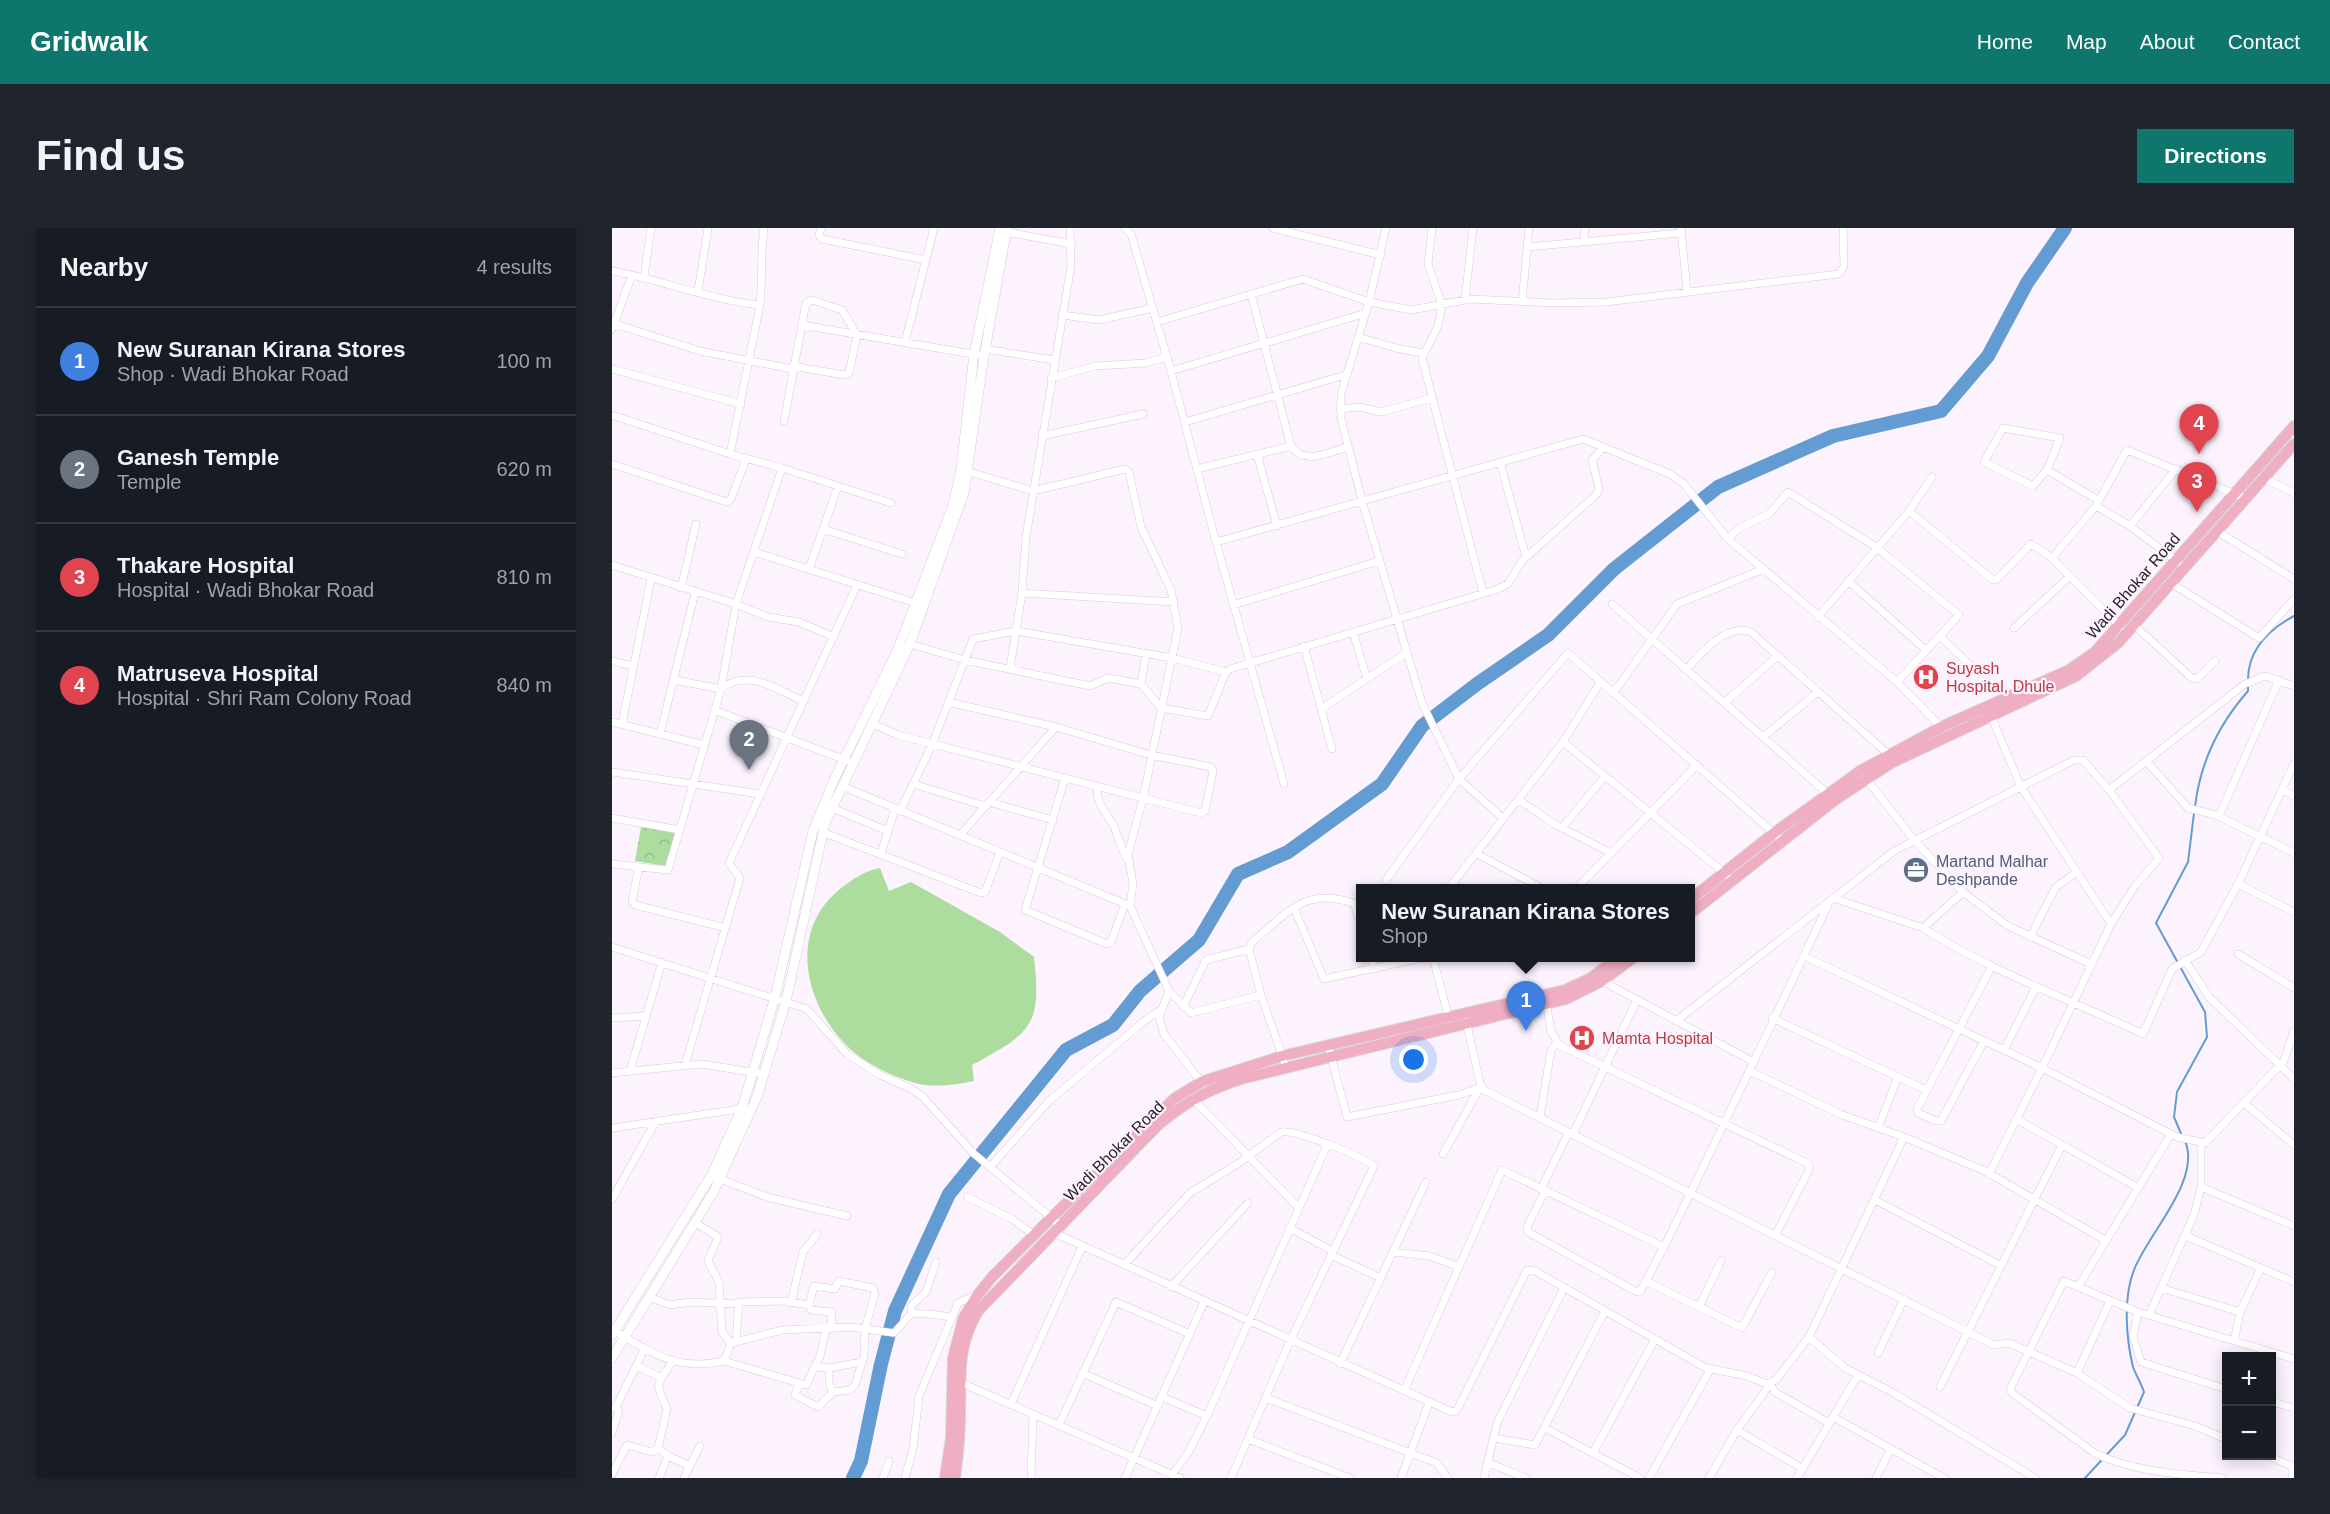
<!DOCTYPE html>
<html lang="en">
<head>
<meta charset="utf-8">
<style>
  :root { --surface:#171b24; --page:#20242c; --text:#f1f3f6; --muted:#9ea1a6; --line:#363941; --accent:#0f766e }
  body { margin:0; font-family:Helvetica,sans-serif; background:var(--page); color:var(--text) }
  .controls { position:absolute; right:18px; bottom:18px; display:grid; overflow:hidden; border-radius:0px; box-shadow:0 3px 15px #0003 }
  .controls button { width:54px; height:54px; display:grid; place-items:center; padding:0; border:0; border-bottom:2px solid var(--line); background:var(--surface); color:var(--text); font:30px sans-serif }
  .you { position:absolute; left:802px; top:832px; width:21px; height:21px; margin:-15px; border:4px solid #fff; border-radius:50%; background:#1a73e8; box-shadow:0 0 0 9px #1a73e833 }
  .badge { display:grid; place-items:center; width:39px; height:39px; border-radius:50%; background:var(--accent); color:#fff; font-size:20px; font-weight:700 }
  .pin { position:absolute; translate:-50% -50px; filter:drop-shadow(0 2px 3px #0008) }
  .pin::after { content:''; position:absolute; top:32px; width:21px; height:18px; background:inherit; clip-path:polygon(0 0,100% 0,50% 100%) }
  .popup { position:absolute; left:744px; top:656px; width:339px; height:78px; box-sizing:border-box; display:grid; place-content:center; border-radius:0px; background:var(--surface); filter:drop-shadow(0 2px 4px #0005); font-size:20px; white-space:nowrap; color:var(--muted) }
  .popup b { font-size:22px; color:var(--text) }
  .popup::after { content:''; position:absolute; left:50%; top:100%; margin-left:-12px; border:12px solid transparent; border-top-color:var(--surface) }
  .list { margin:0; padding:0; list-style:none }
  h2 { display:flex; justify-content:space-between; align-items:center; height:78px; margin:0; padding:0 24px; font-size:26px }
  h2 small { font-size:20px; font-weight:400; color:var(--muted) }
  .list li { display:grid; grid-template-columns:39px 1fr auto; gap:18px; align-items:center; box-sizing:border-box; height:108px; padding:0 24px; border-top:2px solid var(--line) }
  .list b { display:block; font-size:22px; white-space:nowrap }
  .list p { margin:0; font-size:20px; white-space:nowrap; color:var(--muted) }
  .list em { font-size:20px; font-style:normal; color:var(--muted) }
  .map { position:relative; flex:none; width:1682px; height:1250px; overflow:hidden; border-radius:0px }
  header { display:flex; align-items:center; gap:36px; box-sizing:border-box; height:84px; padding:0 30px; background:var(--accent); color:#fff }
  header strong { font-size:28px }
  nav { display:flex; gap:33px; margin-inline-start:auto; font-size:21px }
  .intro { display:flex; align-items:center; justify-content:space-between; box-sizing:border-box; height:144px; padding:0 36px }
  h1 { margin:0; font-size:42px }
  .button { padding:15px 27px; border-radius:0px; background:var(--accent); color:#fff; font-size:21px; font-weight:700 }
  main { display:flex; gap:36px; padding:0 36px }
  aside { flex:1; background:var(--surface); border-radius:0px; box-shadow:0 3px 15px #0003 }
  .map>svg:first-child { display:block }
  .forest { fill:url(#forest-crowns) }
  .pitch { fill:#acdc9e }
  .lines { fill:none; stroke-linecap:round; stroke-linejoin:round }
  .stream { stroke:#639cd3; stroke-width:2 }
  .river { stroke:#639cd3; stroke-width:14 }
  .minor-casing { stroke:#dec6e0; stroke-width:8 }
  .tertiary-casing { stroke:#dec6e0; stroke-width:10 }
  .primary-casing { stroke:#d8d6d8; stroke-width:12 }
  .minor { stroke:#fff; stroke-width:7 }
  .tertiary { stroke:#fff; stroke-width:9 }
  .primary { stroke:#efaec1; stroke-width:10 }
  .labels { text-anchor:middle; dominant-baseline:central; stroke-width:4.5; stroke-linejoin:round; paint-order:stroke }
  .street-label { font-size:16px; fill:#271e27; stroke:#fdf3fe }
  .health-label { font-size:16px; fill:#be3a42; stroke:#fdf3fe; text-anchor:start }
  .service-label { font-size:16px; fill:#4e5e75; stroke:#fdf3fe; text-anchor:start }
</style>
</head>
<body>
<header>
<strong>Gridwalk</strong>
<nav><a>Home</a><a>Map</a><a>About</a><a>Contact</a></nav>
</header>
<div class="intro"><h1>Find us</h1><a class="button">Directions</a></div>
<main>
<aside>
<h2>Nearby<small>4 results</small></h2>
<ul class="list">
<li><span class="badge" style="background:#3f7fe0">1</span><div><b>New Suranan Kirana Stores</b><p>Shop · Wadi Bhokar Road</p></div><em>100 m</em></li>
<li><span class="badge" style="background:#6b7280">2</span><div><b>Ganesh Temple</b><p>Temple</p></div><em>620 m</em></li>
<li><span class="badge" style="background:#e0444e">3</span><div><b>Thakare Hospital</b><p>Hospital · Wadi Bhokar Road</p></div><em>810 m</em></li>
<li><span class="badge" style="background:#e0444e">4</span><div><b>Matruseva Hospital</b><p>Hospital · Shri Ram Colony Road</p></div><em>840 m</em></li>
</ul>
</aside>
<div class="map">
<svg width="1682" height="1250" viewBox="0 0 1682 1250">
  <defs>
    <pattern id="forest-crowns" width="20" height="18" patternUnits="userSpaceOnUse" patternTransform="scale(1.5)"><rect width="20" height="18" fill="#acdc9e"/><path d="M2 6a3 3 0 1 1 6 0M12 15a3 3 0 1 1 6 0" fill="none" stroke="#94bc88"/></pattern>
  </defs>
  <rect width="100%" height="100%" fill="#fdf3fe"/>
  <path class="forest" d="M29,599L63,604L54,638L23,633Z"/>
  <path class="pitch" d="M268,640L277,663L299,654L388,704L422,729C430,798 419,805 360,837L362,853C343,857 322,860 303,855C279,848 252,835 235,818C192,775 176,703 228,661C241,651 252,643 268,640Z"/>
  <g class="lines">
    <path class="stream" d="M1636,452C1636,422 1656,402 1682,388
      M1583,579C1588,535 1607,496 1636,463V458
      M1570,908L1562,889L1565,864L1595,809L1593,784L1544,695L1576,634L1582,585
      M1473,1250L1513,1207L1532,1164C1529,1155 1524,1147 1521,1139C1514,1110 1511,1070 1522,1042C1535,1007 1590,952 1573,913"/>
    <path class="river" d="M241,1250L249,1233L269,1136L283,1083L337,966L454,822L501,797L528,763L587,712L626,646L676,624L770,556L810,498L865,456L936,407L1002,341L1106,259L1221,208L1329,183L1376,128L1415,55L1453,0"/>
    <g class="minor-casing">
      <path id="minor" d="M152,0C148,26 151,51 148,77L118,226L170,240
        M209,0L207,7L210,11L314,32
        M513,0L519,6L559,143L604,314L750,273L810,475L847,551L891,590
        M661,0L769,27
        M774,0L757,74L729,166V190L750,273L971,211L1058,246L1072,256L1116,311L1285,454L1329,499
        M820,0L816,36L830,77L826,98L810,130L871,365
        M1069,0L1075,64
        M394,4L460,16
        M972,14L973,0
        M915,19L1069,5
        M0,43C50,52 98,72 148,77
        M32,49L39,0
        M86,63L96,0
        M639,66L679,218C692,238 716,224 736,219
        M853,72L861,0
        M910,74L917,0
        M450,87L487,92L541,80
        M545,94L691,51L757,74L799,82L859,71L940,75L994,74L1227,46L1232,38L1231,0
        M0,95L88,123L180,141
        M190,97L366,127
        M0,101L20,47
        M746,109L784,120L810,125
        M293,114L322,0
        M373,121L442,132
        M0,141L129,176
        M559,143L754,85
        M439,150L484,138L533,135L555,129
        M728,181L748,179L769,184L820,170
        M0,187L118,226
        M172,193L194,75L200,72L230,82L245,107L237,145L232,147L181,138
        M573,194L733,147
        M1391,200L1448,210L1435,242L1421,258L1372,234Z
        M430,208L531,186
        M645,226L665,298
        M888,234L914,329
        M0,236L115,274L119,271L134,231
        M585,241L679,218
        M351,242L421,263L513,241L517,244L529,299L559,362L566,400L531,571L516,626L521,656L518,678
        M1435,242L1486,272
        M1651,250L1682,265
        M1484,278L1440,330L1508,399
        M1297,283L1381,352H1384L1419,316L1440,330
        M1518,298L1564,241
        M211,301L290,326
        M1605,303L1682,351
        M1116,311L1126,301L1157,286L1176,264L1264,319L1347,387L1285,454
        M604,314L672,556
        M142,324L307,376
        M1566,334L1518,298L1484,278L1515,222L1633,270
        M0,337L124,376L170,240L279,275
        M197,341L226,258
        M1236,353L1314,422
        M1559,355L1647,410L1682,371
        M69,360L84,296
        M410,365L562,374
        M1000,376L1217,567
        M621,377L767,333
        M1206,389L1297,283L1320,249
        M1522,397L1580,450L1585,451L1603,433
        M1402,400L1458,348
        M741,404L755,451
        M1328,408L1363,442
        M298,416L353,432L478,458L496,450L529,456L549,480L596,488L614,444L618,441L883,362L896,356L910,333L985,266L987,261L980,232L992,219
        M692,418L720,521
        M0,433L21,438
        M398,440L410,365L414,309L459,38L458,0
        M1075,441C1089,425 1115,395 1139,404L1276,526
        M62,452L109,461L124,376L156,389L187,394L222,409
        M529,456L534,426
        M1002,464L1065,376L1152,341
        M1113,474L1166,428
        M709,481L794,425
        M102,482L236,533
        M0,494L92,517
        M10,496L39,351
        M261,496L286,507L589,585L593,583L601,543L599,539L539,527L444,499L336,474
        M48,506L83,365
        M1151,509L1206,464
        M951,514L989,453
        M1535,534L1576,580L1604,587L1682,625
        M0,544L148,566
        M1252,548L1303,613L1351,664L1396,698L1479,736
        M453,550L413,682L495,716L499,714L513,676
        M301,556L373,578
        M230,558L518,678L557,763L579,785L649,767
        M485,559C484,577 495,584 502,599C507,610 509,620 515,631
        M1497,562L1547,630L1523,658L1499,696
        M1670,562L1682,568
        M907,572L944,597L999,625
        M377,574L441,592
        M220,580L276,603
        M288,583L320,517L361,411L404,403L560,430L614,444
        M1607,588L1667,452
        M0,590L68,602
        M950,600L993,548
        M210,604L369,665L373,664L388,624
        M348,607L444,499
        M269,625L283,581
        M865,626L930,660
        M0,636L56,642L109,461C136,440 164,461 191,473
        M27,639L20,673L23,677L114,700
        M774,652L847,551L956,425L1171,613
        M1626,656L1682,684
        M837,660L951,514L1115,647
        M965,660L1085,537
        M1224,671L1311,700L1351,664
        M742,675L749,697
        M682,680L712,751L809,730
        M1311,700C1380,744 1457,771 1531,806L1560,741L1589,724L1626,656L1682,536
        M1418,709L1444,659L1465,644
        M0,719L195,781L235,826L266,846L300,861L311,869L361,925L448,997
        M1626,726L1682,760
        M1192,728L1430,840L1499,696L1409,559L1379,488
        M759,730L763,741
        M821,730L837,791
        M1573,732L1597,769L1682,851
        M990,753L1142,834
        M557,763L547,789L552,806L590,855
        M934,772L939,803L947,817L1197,936V942L1164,1006
        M571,779L594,732L637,721
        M0,790L34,788
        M1160,790L1314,862
        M854,792L868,855L872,862L1382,1117L1397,1115L1465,1145L1518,1180L1583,1198L1614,1211
        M1064,793L1282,623L1462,532H1471L1497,562L1633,456L1653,448L1682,458
        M1372,813L1329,893H1324L1306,885L1305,881L1380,738
        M716,817L735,889L847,867L869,859
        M1392,822L1424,759
        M73,837L128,650L117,635L245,357
        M674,839L649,767L637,721L640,714C679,682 695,656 749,678
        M18,843L50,734
        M1138,843L1228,886L1292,909L1373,943L1493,1012
        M0,845L89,836L153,846
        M581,871L686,979
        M1632,875L1682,917
        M928,889L939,822L945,815
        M1404,891L1525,959
        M0,900L134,880
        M1266,900L1286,849
        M961,906L1025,772
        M1292,909L1197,1109L1233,1140L1280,1164L1423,1250
        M831,926L867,861
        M378,939L437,873L531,794L548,782
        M1377,946L1430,840L1565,909L1593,915L1672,833L1682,803
        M108,951L155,969L235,988
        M1589,959L1682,998
        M929,961L957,904
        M933,963L915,999L916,1004L1025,1064L1029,1062L1052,1019
        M355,969L400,991L423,1008
        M0,971L44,893
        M1263,972L1388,1037
        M82,994L106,1009L96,1033L107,1054L110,1104L119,1115
        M677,1000L721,1023
        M440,1004L840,1184L845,1182L915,1042L923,1043L1094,1140L1135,1148L1155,1156L1164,1152L1197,1109
        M1574,1008L1682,1054
        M781,1024L818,1028L847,1039
        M719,1027L769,1050
        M512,1037L578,965L627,935L669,904C683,901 750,928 762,938L678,1113L619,1250
        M1034,1053L1130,1100L1160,1044
        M559,1059L636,975
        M1466,1059L1559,906
        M1549,1060L1628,1084
        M37,1069L58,1077L77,1074L126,1076
        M179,1075L191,1024L205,1006
        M197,1077L199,1082L220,1084L219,1101
        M1087,1079L1109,1033
        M1526,1084L1521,1108L1529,1134L1614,1161
        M300,1085L299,1078L314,1064L324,1034
        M1537,1087L1582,987L1589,959V916
        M0,1101C38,1124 65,1144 112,1133L119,1115L170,1102L239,1099L282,1105L300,1085C311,1086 331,1086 340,1090
        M124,1113L127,1074L171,1073L197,1077L202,1058L223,1061L227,1053L261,1060L263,1065L253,1101L252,1128L243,1157L238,1162L221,1164L206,1179L183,1167L187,1156
        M1622,1113L1628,1084L1649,1040
        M1266,1125L1292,1071
        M112,1133L194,1157L208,1128L214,1101
        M60,1134C43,1161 43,1152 55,1181L46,1220L56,1228L78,1238
        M728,1136L814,954
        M25,1138L50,1150
        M204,1139L217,1140L250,1134
        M217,1140V1155L221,1164
        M470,1145L546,1178
        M1465,1145L1498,1073
        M347,1154L568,1250
        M1328,1159L1450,917
        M792,1163L890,942L1052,1019C1108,906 1162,791 1216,677
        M550,1169L595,1188
        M654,1170L825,1235L836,1250
        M1660,1174L1682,1180
        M399,1176L470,1019
        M0,1180L4,1179L32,1122
        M1221,1189L1332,1250
        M447,1197L504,1074L578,1106
        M933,1200L1028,1250
        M1125,1202L1158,1156L1163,1164L1217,1195
        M0,1205L7,1183L4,1179
        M882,1210L923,1217L993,1083
        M636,1211L738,1250
        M981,1225L1043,1111
        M1656,1228L1682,1239
        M877,1235L914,1250
        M0,1246L15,1217L40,1224L46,1220
        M560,1247L576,1225L595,1188L715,917
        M47,1250L56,1228
        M72,1250L88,1218
        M271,1250L277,1233
        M293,1250L301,1221L307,1168L346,1075L366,1066
        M419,1250L421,1186
        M513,1250L592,1074
        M789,1250L817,1175
        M872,1250L885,1195L952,1060
        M1037,1250L1098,1142
        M1097,1250L1125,1202L1191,1241
        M1185,1250L1246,1147
        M1264,1250L1279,1221
        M1610,1250C1566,1246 1524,1244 1484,1226L1400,1165L1398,1161L1452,1053L1526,1084L1682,1131
        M1680,1250V1239"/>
    </g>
    <g class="tertiary-casing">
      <path id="tertiary" d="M0,1107L99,948L130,880L163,769L201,603L222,552L286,421L341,277L349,241L362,126L388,0
        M0,1130L101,965L145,869L174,773L213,595L298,416L352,265L372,128L395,0"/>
    </g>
    <g class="primary-casing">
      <path id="primary" d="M1079,671L1162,605L1248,543L1329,499L1457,442L1483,424L1682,198
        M1079,685L1223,572L1279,535L1464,448L1506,415L1682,216
        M333,1250L339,1210L341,1130L351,1091L364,1069L380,1049L439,990L563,870L589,854L670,828L953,762L979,750L1005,730
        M343,1250C346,1228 348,1207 348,1185C349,1145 345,1119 366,1083L546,897C574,874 595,862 629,851L954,771L990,753L1021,730"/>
    </g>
    <use href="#minor" class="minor"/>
    <use href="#tertiary" class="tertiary"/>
    <use href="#primary" class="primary"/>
  </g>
  <defs>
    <g id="hospital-disc" transform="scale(1.35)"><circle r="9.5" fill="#e0444e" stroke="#fdf3fe"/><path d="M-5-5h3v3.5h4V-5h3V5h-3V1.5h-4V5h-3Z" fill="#fff"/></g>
    <g id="office-disc" transform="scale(1.35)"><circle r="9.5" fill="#5c6f8a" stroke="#fdf3fe"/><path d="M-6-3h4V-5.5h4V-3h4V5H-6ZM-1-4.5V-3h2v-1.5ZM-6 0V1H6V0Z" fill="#fff"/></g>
  </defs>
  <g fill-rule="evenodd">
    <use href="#hospital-disc" x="1314" y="449"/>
    <use href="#office-disc" x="1304" y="642"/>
    <use href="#hospital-disc" x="970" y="810"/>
  </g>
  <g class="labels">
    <g class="street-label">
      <text transform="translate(1521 358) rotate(-49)">Wadi Bhokar Road</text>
      <text transform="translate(502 923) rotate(-45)">Wadi Bhokar Road</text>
    </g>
    <g class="health-label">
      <text x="1334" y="440">Suyash<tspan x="1334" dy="18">Hospital, Dhule</tspan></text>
      <text x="990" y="810">Mamta Hospital</text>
    </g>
    <g class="service-label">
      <text x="1324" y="633">Martand Malhar<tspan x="1324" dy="18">Deshpande</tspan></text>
    </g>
  </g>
</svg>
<div class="controls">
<button>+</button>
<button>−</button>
</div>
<div class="you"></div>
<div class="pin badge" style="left:914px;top:803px;background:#3f7fe0">1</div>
<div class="popup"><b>New Suranan Kirana Stores</b>Shop</div>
<div class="pin badge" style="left:137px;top:542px;background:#6b7280">2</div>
<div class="pin badge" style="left:1585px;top:284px;background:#e0444e">3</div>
<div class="pin badge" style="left:1587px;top:226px;background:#e0444e">4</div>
</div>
</main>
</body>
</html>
